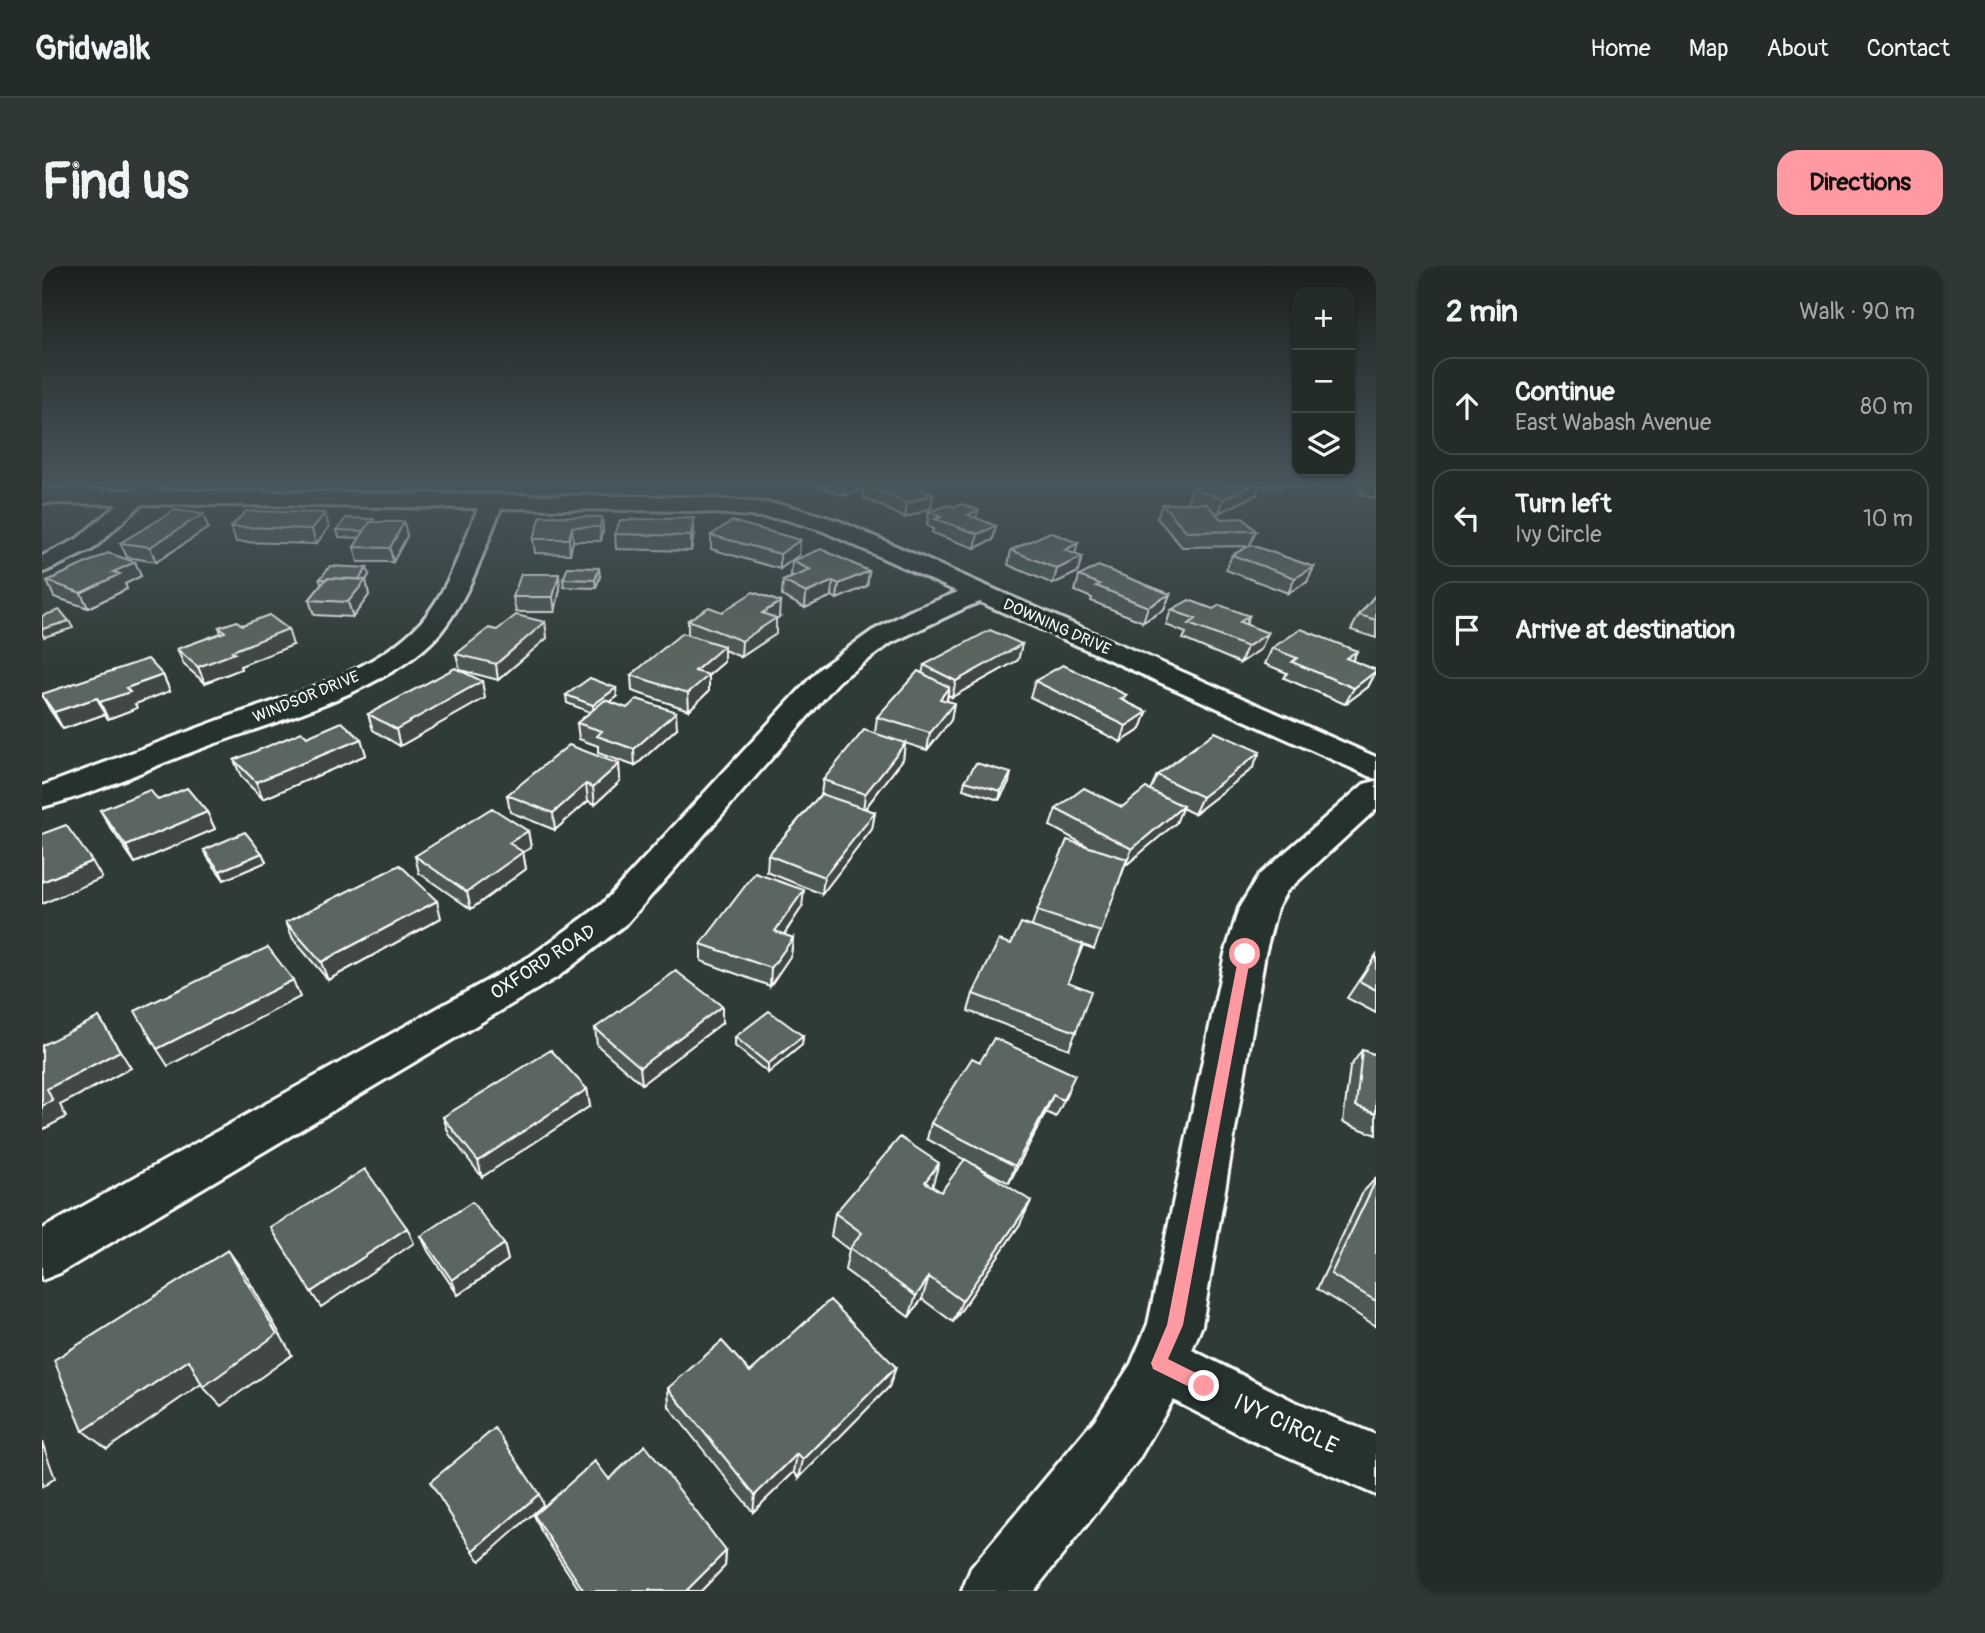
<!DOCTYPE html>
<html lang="en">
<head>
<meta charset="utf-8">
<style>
  :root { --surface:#232c28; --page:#2f3834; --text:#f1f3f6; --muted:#a3a7a8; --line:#404845; --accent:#ff9aa2 }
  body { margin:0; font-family:Pangolin,sans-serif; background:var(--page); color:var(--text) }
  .controls { position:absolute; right:21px; top:21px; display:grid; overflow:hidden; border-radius:14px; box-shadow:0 2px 5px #0004 }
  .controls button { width:63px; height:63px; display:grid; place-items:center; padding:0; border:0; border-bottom:2px solid var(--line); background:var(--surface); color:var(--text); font:35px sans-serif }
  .stop { position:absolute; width:21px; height:21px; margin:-16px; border:5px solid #ff9aa2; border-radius:50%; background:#fff }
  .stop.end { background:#ff9aa2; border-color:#fff; box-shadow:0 2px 7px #0008 }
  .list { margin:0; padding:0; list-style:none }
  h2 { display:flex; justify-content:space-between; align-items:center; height:91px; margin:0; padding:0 28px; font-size:30px }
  h2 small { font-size:23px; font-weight:400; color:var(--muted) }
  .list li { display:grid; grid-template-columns:46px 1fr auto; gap:21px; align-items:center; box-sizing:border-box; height:98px; margin:0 14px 14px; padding:0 14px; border:2px solid var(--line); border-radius:21px }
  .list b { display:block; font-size:26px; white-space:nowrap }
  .list p { margin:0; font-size:23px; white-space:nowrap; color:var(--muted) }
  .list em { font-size:23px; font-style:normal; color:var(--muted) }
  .icon { flex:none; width:38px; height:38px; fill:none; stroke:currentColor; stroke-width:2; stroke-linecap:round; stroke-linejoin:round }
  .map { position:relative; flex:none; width:1334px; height:1325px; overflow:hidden; border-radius:21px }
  header { display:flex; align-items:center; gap:42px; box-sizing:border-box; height:98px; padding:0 35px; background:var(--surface); border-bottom:2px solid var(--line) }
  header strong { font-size:33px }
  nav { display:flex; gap:38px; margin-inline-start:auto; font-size:24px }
  .intro { display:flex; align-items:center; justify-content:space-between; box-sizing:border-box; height:168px; padding:0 42px }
  h1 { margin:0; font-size:49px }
  .button { padding:18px 32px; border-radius:21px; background:var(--accent); color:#111; font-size:24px; font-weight:700 }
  main { display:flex; gap:42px; padding:0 42px }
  aside { flex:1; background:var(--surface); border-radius:21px; box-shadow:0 2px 5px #0004 }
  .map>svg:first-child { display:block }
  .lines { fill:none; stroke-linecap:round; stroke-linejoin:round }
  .minor-casing { stroke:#fff; stroke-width:6 }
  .tertiary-casing { stroke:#fff; stroke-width:6 }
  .minor { fill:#26332d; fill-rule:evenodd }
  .tertiary { fill:#26332d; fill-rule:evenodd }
  .wall { fill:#4e5853; stroke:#fff; stroke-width:2 }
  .shaded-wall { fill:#404744; stroke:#fff; stroke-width:2 }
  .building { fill:#5b6661; stroke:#fff; stroke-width:2 }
  .route { fill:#ff9aa2 }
  .labels { text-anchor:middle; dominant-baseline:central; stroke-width:7; stroke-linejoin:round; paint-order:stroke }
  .far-street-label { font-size:16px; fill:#fff; stroke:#26332d }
  .street-label { font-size:19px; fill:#fff; stroke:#26332d }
  .near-street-label { font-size:23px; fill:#fff; stroke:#26332d }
</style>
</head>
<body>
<header>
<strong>Gridwalk</strong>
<nav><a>Home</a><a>Map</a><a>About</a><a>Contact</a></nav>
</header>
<div class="intro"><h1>Find us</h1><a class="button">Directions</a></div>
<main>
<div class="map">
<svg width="1334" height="1325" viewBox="0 0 1334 1325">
  <rect width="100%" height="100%" fill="#2f3b35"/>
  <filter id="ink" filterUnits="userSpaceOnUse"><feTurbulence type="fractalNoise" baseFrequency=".0143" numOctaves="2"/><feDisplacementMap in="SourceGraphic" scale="14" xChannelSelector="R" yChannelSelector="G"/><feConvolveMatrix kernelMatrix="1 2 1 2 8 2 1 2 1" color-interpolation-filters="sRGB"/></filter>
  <g filter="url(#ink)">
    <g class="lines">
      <g class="minor-casing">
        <path id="minor" d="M0,223L649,231L744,239L797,255L1334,491V513L938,336L927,340L849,377L797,415L585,657L517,710L18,1007L0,1014V963L489,690L559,639L777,403L830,365L868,345L916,326L781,265L742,253L649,245L459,242C442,284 427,332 398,367C349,425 226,457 155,484C104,503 53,528 0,541V520C60,498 120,475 180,453C244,430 332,408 379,356C406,325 421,279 436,242L0,237Z
          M1334,515V543L1244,626L1235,642L1223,688L1160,1059L1150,1084L1251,1135L1334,1169V1229L1211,1175L1131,1134L1096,1194L992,1325H920L929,1302L1054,1152L1089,1098L1106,1058L1183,688L1197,642L1217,609L1322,518Z"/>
      </g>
      <g class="tertiary-casing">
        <path id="tertiary" d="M97,219H120L51,283L0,307V290L35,273Z"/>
      </g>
      <use href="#minor" class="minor"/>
      <use href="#tertiary" class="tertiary"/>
    </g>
    <path class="wall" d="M775,219H822L821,223L803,230Z
      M823,219L889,242L863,252L822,232Z
      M1220,219H1279L1278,222L1253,223L1249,220L1223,221Z
      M1314,219H1334V233L1318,228L1321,223L1313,221Z
      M1150,222L1214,229L1177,247L1172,246L1179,253L1214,265L1208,279L1272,301L1265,316L1246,327L1184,304L1190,289L1208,280L1140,281L1115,252L1120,238L1148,237L1145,236Z
      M913,241L936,244L934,252L954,260L951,274L933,282L890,267L891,263L885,260L887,246Z
      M560,251L561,265L559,275H531L528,288L493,287L491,273Z
      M652,252V267L649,285L574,283L573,268Z
      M333,256H362L365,270L351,296H316L312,281L318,272L297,271L295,264Z
      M189,261H287L274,278L194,276Z
      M166,262L114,296L85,291L78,277Z
      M669,269L757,289L738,303L669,283Z
      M969,284L1033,288L1036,306L1011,318L966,299Z
      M750,295L827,305L825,320L795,333L790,330L763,342L740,330L741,315L751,311L749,310Z
      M93,296L99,310L83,318L85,323L46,342L12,331L5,315Z
      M327,309L324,314L327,329L311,351L272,349L267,334L279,319L278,313Z
      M558,310L554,322L522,321L521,313Z
      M1037,310L1128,328L1122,344L1101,356L1049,335L1050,332L1033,325Z
      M518,323L513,346H474L471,331Z
      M1334,328V372L1309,364L1317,349Z
      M1129,344L1207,350L1204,359L1219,383L1198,397L1141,373L1144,367L1124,359Z
      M737,351L734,353V368L699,391L682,384V396L667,409V425L647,444L590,425L589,409L646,369V354Z
      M503,356L505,372L456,414L418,404L414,388L455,364Z
      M200,359L251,379L198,400L199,403L163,417L142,399L135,383L179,367L177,361Z
      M980,378L976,394L910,431L906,429L905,435L912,437L909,454L885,484L863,477L861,493L823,543L833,546L830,563L780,628L725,606L726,589L779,528L781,514L833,467L835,451L880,408L882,399Z
      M1230,382L1315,385L1310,395L1334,404V406L1326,421L1303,438L1242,412L1245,407L1223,398Z
      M121,409L128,425L93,438L95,442L66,453L63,448L21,463L8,444L0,430Z
      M993,415L1085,429L1082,435L1105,446L1099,463L1079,476L988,431Z
      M524,429L575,431L568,436L635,462L593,500L556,487V480L537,473L535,457L548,446L525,437Z
      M443,432L358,480L331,464L326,448Z
      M265,471L319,473L324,489L221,533L199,511L192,494Z
      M577,498L578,515L553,538L546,535L513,564L468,546L465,529Z
      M1210,503L1152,548L1140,542L1134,557L1083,600L1052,683L1041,679L1026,716L1034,766L1027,783L926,745L931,728L969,678L990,660L995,645L1049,582L1008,560L1014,543L1080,541L1108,524L1115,509Z
      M923,515L967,516L957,534L921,523Z
      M116,534L165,546L173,563L93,597L68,561L58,544Z
      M486,565L489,582L481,586L484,603L429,643L377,607L373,590Z
      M162,584L220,587L224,596L182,614L166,592Z
      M760,641L742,669L751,672L749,689L728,720L659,695V678Z
      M399,652L286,714L251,673L244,656Z
      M1334,689V747L1305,732Z
      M680,757L600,818L555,779L553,762Z
      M761,770L760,779L726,807L693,780V771Z
      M1320,784L1334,789V869L1301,856L1308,801Z
      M938,796L1026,826L1014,851L1004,846L967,917L927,896L978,958L911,1056L880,1033L867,1051L803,1004L807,984L789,970L793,947L890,920L899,926L923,894L885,873L889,857Z
      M545,823L548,840L440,911L407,868L401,851Z
      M1334,912V1060L1275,1023L1321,926Z
      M379,970L462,978L466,994L416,1029L386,985Z
      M854,1101L847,1121L757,1212L752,1206L711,1246L627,1141L626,1122L708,1106Z
      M567,1213L684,1285L683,1300L659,1325H538L499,1265L492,1249Z"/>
    <path class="shaded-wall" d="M804,219H822L821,223L803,230Z
      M1211,219H1218L1214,229L1177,247L1182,233Z
      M891,228L889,242L863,252L865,238Z
      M936,244L933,259L926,249Z
      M283,247L287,261L274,278L270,263Z
      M161,248L166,262L114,296L108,281Z
      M560,251L561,265L559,275L558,261Z
      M652,252V267L649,285V270Z
      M362,256L365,270L351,296L348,282Z
      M954,260L951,274L933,282L936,268Z
      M530,261L531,275L528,288L527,273Z
      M758,274L757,289L738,303V288Z
      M1036,277L1032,292L1023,284Z
      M1040,291L1036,306L1011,318L1015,303Z
      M93,296L99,310L83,318L85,323L46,342L39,327L71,306Z
      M1272,301L1265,316L1246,327L1253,312Z
      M325,302L327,309L324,314L327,329L311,351L306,336L316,315Z
      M557,302L558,310L554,322L553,314Z
      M827,305L825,320L795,333L797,318Z
      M517,308L518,323L513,346L511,331Z
      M791,315L790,330L763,342L764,327Z
      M1128,328L1122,344L1101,356L1106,341Z
      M738,336L737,351L734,353V368L699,391L700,375L720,347Z
      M1207,350L1201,366L1198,356Z
      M27,355L31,362L2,371L0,367V363Z
      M503,356L505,372L456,414L454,398Z
      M246,363L251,379L198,400L199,403L163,417L156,401L190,385Z
      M1226,367L1219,383L1198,397L1205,381Z
      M980,378L976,394L910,431L914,415Z
      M682,380V396L667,409V425L647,444L646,427L653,405Z
      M1315,385L1307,401L1304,392Z
      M1334,405L1326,421L1303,438L1312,422Z
      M121,409L128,425L93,438L95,442L66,453L58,436L84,422Z
      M440,415L443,432L358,480L354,463Z
      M907,421L904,438L898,433Z
      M574,422L575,431L552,447L551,439Z
      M55,432L63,448L21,463L12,446Z
      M912,437L909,454L885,484L888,467Z
      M634,446L635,462L593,500L592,483Z
      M1105,446L1099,463L1079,476L1084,460Z
      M319,473L324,489L221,533L214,516Z
      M863,477L861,493L821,545L823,528Z
      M1218,486L1210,503L1152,548L1160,531Z
      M577,498L578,515L553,538L551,521Z
      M969,507L967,516L957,534L959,525Z
      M544,518L546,535L513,564L511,547Z
      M1141,540L1134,557L1083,600L1090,583Z
      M165,546L173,563L93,597L84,580Z
      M833,546L830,563L780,628L782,611Z
      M486,565L489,582L481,586L484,603L429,643L425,626L467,577Z
      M220,587L224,596L182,614L178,605Z
      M50,595L60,612L0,638V616Z
      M762,624L760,641L732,683L733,665Z
      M395,635L399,652L286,714L279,696Z
      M751,672L749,689L728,720L729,702Z
      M251,714L258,731L126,800L115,783Z
      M680,740V757L600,818L598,801Z
      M57,751L89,802L18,839L24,851L0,864V840L5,823Z
      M761,770L760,779L726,807V798Z
      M545,823L548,840L440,911L436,895Z
      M1011,829L1004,846L967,917L973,900Z
      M897,897L890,921L883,916Z
      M989,935L978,958L911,1056L920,1035Z
      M365,962L372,977L279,1041L269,1026Z
      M462,978L466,994L416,1029L410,1014Z
      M186,984L202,1006L250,1089L179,1140L161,1121Z
      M887,1011L880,1033L867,1051L874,1030Z
      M147,1094L165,1114L65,1183L41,1165Z
      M854,1101L847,1121L757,1212L761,1194Z
      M0,1176L13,1212L0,1221Z
      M755,1188L752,1206L711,1246L713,1229Z
      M497,1228L501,1239L438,1295L431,1285Z
      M684,1285L683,1300L659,1325H644Z"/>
    <path class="building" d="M824,219H868L891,228L865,238Z
      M1158,219H1211L1182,233L1150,222Z
      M1164,237L1179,253L1201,252L1214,265L1145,266L1120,238Z
      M920,238L936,244L926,249L954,260L936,268L893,253L899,251L887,246L906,239L913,241Z
      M133,244L161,248L108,281L78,277Z
      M204,245L283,247L270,263L189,261Z
      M499,250L560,251L558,261H530L527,273H491Z
      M304,252L332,253L330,256H328L322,265L295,264Z
      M652,252L649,270L573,268L578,254Z
      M690,255L758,274L738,288L669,269Z
      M328,256H362L348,282L312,281Z
      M1008,266L1036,277L1023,284L1040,291L1015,303L969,284Z
      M1209,279L1272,301L1253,312L1190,289Z
      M779,283L827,305L797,318L791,315L764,327L741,315L769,304L750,295Z
      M66,287L93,296L71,306L78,308L39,327L5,315Z
      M288,300L325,302L317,313L285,312L284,313H278Z
      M1056,300L1128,328L1106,341L1054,320L1058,318L1037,310Z
      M526,301L557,302L553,314L521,313Z
      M479,308H517L511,331H471Z
      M285,312L324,314L306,336L267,334Z
      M711,326L738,336L720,347L734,352L700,375L646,354L667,341L680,346Z
      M1334,328V354L1317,349Z
      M1147,334L1171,343L1178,339L1207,350L1198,356L1226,367L1205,381L1147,358L1154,353L1129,344Z
      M18,344L27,355L0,363V350Z
      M227,349L246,363L190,385L193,387L156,401L135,383L183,366L177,361L195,355L200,359Z
      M474,349L503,356L454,398L414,388L447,362L455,364Z
      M1259,363L1315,385L1304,392L1334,404V405L1312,422L1250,396L1255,392L1230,382Z
      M948,364L980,378L914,415L882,399Z
      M640,367L682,380L653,405L667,409L646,427L589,409Z
      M106,393L121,409L84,422L88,426L58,436L55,432L12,446L0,429V428Z
      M1021,399L1085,429L1078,433L1105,446L1084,460L993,415Z
      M413,402L440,415L354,463L326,448Z
      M876,405L907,421L898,433L912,437L888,467L835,451Z
      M548,412L574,422L551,439L524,429Z
      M595,433L634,446L592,483L555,470L560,465L535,457L563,434L585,442Z
      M300,456L319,473L214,516L192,494L260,466L265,471Z
      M822,464L863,477L823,528L781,514Z
      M1173,466L1218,486L1160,531L1115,509Z
      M527,479L577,498L551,521L544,518L511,547L465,529Z
      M934,497L969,507L959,525L923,515Z
      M145,522L165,546L84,580L58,544L108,524L116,534Z
      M1042,522L1080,541L1104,522L1141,540L1090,583L1014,543Z
      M779,528L833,546L782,611L726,589Z
      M450,542L486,565L467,577L481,586L425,626L373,590Z
      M24,559L50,595L0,616V568Z
      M203,566L220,587L178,605L162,584Z
      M1025,574L1085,593L1059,666L995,645Z
      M358,599L395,635L279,696L244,656Z
      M713,607L762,624L733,665L751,672L729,702L659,678Z
      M979,657L1041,678L1026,716L1049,725L1034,766L931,728L957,674L969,678Z
      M226,681L251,714L115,783L93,745Z
      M1334,689V724L1317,715Z
      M634,705L680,740L598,801L553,762Z
      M727,745L761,770L726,798L693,771Z
      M57,751L78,785L5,823L11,835L0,840V779Z
      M952,772L1033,809L1021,834L1011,829L973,900L889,857L930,792L938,796Z
      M509,784L545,823L436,895L401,851Z
      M1320,784L1334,789V847L1314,840Z
      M858,871L897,897L883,916L899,926L923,893L989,935L920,1035L887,1011L874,1030L808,982L820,967L793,947Z
      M323,903L365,962L269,1026L229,962Z
      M1334,914V1035L1289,1008Z
      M430,936L462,978L410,1014L379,970Z
      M186,984L235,1068L161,1121L147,1094L41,1165L12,1094Z
      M788,1034L854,1101L761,1194L755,1188L713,1229L626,1122L680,1075L708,1106Z
      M453,1162L497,1228L431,1285L388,1216Z
      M603,1179L684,1285L644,1325H609L608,1324L607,1325H542L492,1249L553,1195L567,1213Z"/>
  </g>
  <linearGradient id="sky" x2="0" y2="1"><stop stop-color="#1a201d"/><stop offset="0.54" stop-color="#47555c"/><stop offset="1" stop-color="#47555c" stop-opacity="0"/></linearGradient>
  <rect width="1334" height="404" fill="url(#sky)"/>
  <path class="route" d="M1203,683L1209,688L1141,1059L1126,1093L1168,1114L1170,1120L1168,1126L1162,1128L1111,1103L1109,1097L1125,1059L1197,688Z"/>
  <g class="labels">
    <g class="far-street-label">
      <text transform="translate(1015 361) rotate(24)">DOWNING DRIVE</text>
      <text transform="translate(264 431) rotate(-22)">WINDSOR DRIVE</text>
    </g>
    <g class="street-label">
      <text transform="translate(501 696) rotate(-33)">OXFORD ROAD</text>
    </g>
    <g class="near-street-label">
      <text transform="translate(1244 1158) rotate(25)">IVY CIRCLE</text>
    </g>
  </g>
</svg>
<div class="controls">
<button>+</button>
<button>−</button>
<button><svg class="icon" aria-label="layers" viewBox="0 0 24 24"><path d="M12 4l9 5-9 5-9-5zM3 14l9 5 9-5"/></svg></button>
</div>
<div class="stop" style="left:1203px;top:688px"></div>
<div class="stop end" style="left:1162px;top:1120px"></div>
</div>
<aside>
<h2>2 min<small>Walk · 90 m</small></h2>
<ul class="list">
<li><svg class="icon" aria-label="ahead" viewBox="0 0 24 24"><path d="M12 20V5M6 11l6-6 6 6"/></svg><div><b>Continue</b><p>East Wabash Avenue</p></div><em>80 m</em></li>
<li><svg class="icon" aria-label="left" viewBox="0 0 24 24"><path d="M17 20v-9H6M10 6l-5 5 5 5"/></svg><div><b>Turn left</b><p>Ivy Circle</p></div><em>10 m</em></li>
<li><svg class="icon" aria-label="arrive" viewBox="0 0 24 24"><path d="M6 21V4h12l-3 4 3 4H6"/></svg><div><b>Arrive at destination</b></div></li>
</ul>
</aside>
</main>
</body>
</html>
